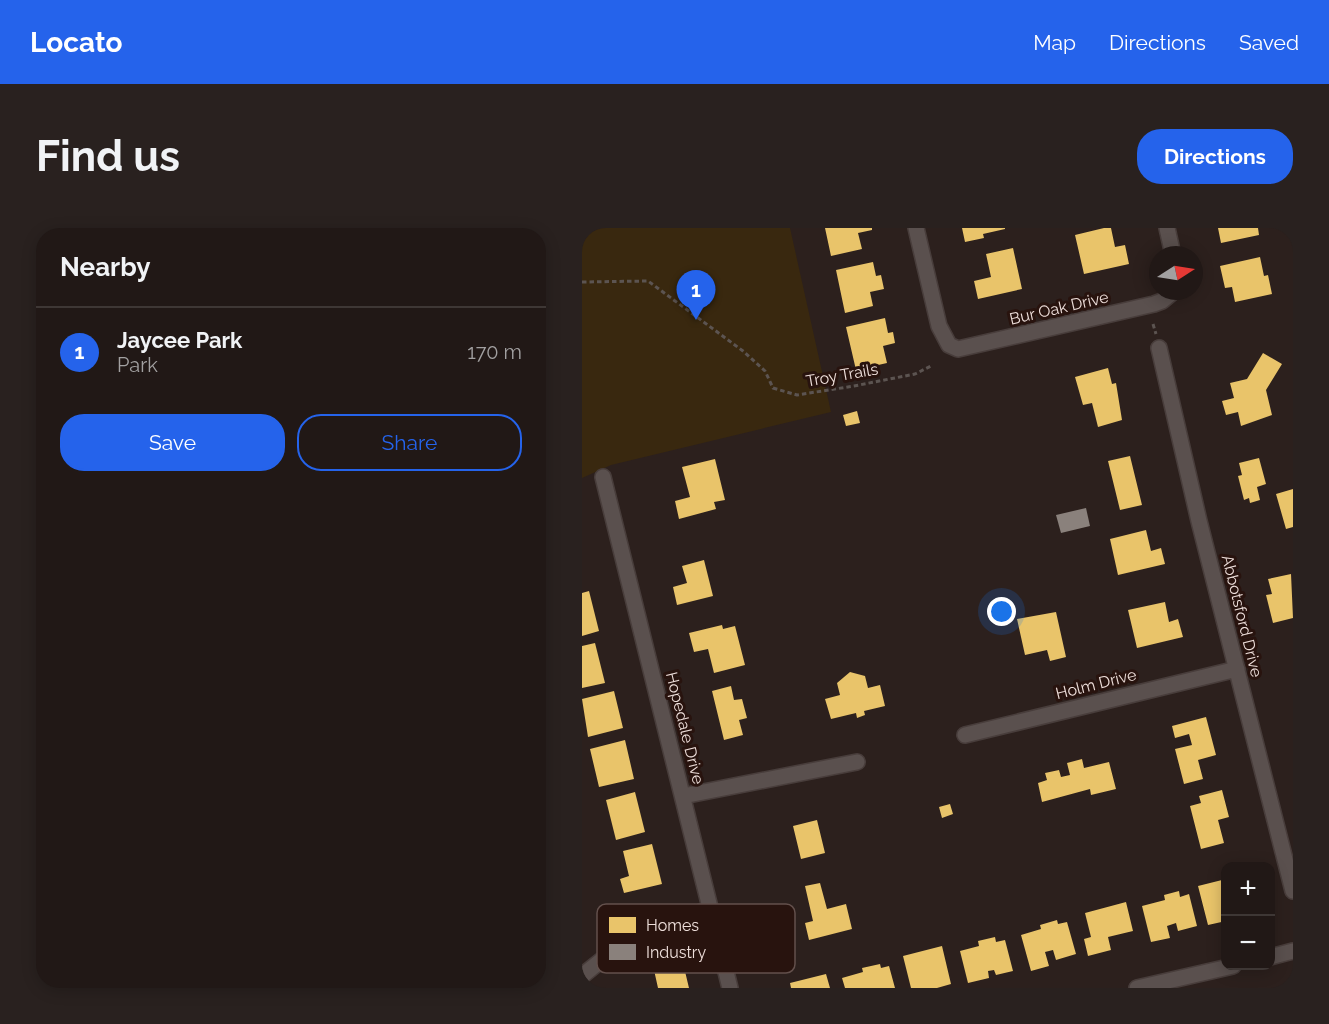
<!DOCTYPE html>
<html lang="en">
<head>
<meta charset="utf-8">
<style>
  :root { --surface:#211816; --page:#29211f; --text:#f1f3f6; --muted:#a2a0a1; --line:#3e3735; --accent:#2563eb }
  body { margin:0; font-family:Raleway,sans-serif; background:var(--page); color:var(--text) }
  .controls { position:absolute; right:18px; bottom:18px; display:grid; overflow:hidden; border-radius:12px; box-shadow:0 3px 15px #0003 }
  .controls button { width:54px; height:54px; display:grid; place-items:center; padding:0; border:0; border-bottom:2px solid var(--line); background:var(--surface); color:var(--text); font:30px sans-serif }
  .compass { position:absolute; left:567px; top:18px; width:54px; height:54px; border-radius:50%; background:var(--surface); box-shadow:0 3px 15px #0003; rotate:78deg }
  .you { position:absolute; left:420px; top:384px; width:21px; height:21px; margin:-15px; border:4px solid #fff; border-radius:50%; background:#1a73e8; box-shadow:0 0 0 9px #1a73e833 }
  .badge { display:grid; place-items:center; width:39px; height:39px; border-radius:50%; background:var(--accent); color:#fff; font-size:20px; font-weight:700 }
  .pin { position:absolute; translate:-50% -50px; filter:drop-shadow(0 2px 3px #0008) }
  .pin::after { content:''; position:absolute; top:32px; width:21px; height:18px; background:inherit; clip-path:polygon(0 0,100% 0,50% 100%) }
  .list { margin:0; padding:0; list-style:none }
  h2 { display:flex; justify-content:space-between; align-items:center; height:78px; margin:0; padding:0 24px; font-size:26px }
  h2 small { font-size:20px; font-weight:400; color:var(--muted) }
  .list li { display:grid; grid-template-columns:39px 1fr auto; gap:18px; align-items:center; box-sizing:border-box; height:90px; padding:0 24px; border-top:2px solid var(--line) }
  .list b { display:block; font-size:22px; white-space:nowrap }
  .list p { margin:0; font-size:20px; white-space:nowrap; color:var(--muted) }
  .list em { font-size:20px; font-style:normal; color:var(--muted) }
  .actions { display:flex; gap:12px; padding:18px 24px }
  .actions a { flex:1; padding:14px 0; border:2px solid var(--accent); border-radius:24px; text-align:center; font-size:21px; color:var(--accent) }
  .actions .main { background:var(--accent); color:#fff }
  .map { position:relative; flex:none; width:711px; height:760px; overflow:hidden; border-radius:24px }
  header { display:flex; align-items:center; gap:36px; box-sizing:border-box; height:84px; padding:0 30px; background:var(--accent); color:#fff }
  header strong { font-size:28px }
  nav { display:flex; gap:33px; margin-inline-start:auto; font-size:21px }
  .intro { display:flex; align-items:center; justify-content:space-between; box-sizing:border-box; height:144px; padding:0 36px }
  h1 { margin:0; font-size:42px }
  .button { padding:15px 27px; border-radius:24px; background:var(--accent); color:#fff; font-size:21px; font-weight:700 }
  main { display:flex; gap:36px; padding:0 36px }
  aside { flex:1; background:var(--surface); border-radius:24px; box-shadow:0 3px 15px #0003 }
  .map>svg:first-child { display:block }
  .green { fill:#39280f }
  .homes { fill:#e9c46a }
  .industry { fill:#8a817c }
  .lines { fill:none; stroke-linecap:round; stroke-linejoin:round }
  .minor-casing { stroke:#483d3b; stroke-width:18 }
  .path { stroke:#5c5451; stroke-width:3; stroke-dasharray:4.5 3; stroke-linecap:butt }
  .minor { stroke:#5a504e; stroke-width:15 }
  .labels { text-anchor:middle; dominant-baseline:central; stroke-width:6; stroke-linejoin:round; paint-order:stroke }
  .street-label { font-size:16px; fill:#eedfdb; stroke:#28130e }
  .key { fill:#28130e; stroke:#63504c; stroke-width:1.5 }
  .key-label { font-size:16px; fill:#eedfdb }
</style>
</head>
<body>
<header>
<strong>Locato</strong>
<nav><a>Map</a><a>Directions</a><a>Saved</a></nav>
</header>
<div class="intro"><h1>Find us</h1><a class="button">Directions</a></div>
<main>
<aside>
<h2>Nearby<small></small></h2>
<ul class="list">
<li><span class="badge">1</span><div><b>Jaycee Park</b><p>Park</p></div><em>170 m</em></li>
</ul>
<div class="actions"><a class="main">Save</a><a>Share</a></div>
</aside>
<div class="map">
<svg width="711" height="760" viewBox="0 0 711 760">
  <rect width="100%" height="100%" fill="#2c201d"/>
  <path class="green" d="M0,0H208L249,184L29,237L0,250Z"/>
  <path class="homes" d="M243,0H290V2L276,5L280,21L249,28Z
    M380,0H423V1L401,6L402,10L383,14Z
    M522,0H529L533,19L543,17L547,36L502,46L493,7Z
    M636,0H676L677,7L639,15Z
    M431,20L440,61L396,71L392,53L409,49L404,26Z
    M678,29L682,48L686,47L690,66L653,74L650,59L643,60L638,38Z
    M291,34L294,48L299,47L302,61L288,64L291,78L263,85L254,42Z
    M303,90L306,105L311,104L313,115L301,118L305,135L274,142L264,99Z
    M681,125L700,136L684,162L690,187L659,198L656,184L644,187L640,173L652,170L648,155L665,151Z
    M526,140L530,156L534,155L540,192L516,199L510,175L501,177L493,149Z
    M275,183L278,195L264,198L261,187Z
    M548,228L560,277L538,282L526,233Z
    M677,230L684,256L675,259L678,272L668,275L667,270L662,272L656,248L660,247L657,235Z
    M133,231L143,272L132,274L134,281L97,291L93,273L108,269L100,239Z
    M711,261V299L704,301L694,266Z
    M564,302L569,323L579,320L583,336L536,347L528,311Z
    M122,332L131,368L95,377L91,359L105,355L100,338Z
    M709,346L711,390L691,395L684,367L690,366L686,351Z
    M7,363L17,403L0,408V365Z
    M583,374L587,394L596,391L601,409L555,420L546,382Z
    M474,384L484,429L468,433L465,422L443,427L435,391Z
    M140,397L141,401L153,398L163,437L132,445L126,421L112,424L107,405Z
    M13,415L23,455L0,460V418Z
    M268,444L283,448L286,460L298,457L303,478L282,483L283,487L275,490L274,485L249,491L243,471L258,467L255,455Z
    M149,458L152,472L160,471L165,490L157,492L161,507L142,512L130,463Z
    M32,463L41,500L6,509L0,471Z
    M624,489L634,527L616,532L621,551L602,556L593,521L610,517L607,506L593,510L590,498Z
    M43,512L52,551L17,559L8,521Z
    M500,531L502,540L527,534L534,561L509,567L508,561L460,574L456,555L465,552L463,545L477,542L479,549L488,547L485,535Z
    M640,562L647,589L636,592L642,615L619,621L608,578L619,575L617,568Z
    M53,564L63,604L34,612L24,572Z
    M368,576L371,586L360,590L357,579Z
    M235,592L243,625L219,631L211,598Z
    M70,616L80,656L42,665L38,651L47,648L41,623Z
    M644,651V693L626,697L616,658Z
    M238,655L245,681L264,676L270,701L227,712L223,695L231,693L223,658Z
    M597,663L598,669L607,666L615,698L596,703L594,695L585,698L588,710L569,714L560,678L583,672L582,667Z
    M544,674L551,703L526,709L529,722L506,728L502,711L509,709L503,685Z
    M475,692L476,696L485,694L494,726L474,732L471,722L463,724L467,738L449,743L439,707L459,701L458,697Z
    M413,709L414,714L423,712L431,743L414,747L412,742L406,743L407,750L386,755L378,723L397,718L396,713Z
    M360,718L369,756L355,760H329L321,728Z
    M101,735L107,760H76L72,742Z
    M298,736L299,740L307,738L313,760H263L260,750L281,744L280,740Z
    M244,746L248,760H209L208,755Z"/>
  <path class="industry" d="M504,280L508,298L479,305L474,287Z"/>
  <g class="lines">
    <g class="minor-casing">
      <path id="minor" d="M334,0L357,98L367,117L376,121L572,76L580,73L592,63
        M585,0L591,27
        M577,120L617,293L711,663
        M21,249L148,760
        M383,507L655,441
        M101,568L275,534
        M688,729L711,723
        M0,748C39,714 79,695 129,681
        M555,760L651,738"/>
    </g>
    <path class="path" d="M0,54L66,53L161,123L183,143L191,160L215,167L272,158L333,146L349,138
      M571,96L574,106"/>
    <use href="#minor" class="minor"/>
  </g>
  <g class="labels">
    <g class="street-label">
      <text transform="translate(477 80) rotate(-13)">Bur Oak Drive</text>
      <text transform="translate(260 147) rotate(-10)">Troy Trails</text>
      <text transform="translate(660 388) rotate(76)">Abbotsford Drive</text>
      <text transform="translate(514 456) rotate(-14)">Holm Drive</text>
      <text transform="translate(103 500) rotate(76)">Hopedale Drive</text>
    </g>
  </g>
  <rect x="15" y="676" width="198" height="69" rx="9" class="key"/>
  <rect x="27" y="689" width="27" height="16" fill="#e9c46a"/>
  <rect x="27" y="716" width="27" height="16" fill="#8a817c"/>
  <g class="key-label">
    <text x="64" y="703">Homes</text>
    <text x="64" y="730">Industry</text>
  </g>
</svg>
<div class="controls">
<button>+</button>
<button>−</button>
</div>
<svg class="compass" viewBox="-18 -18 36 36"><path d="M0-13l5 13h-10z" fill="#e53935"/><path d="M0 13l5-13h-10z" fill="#a2a0a1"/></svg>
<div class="you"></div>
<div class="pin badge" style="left:114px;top:92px">1</div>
</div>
</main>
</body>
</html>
